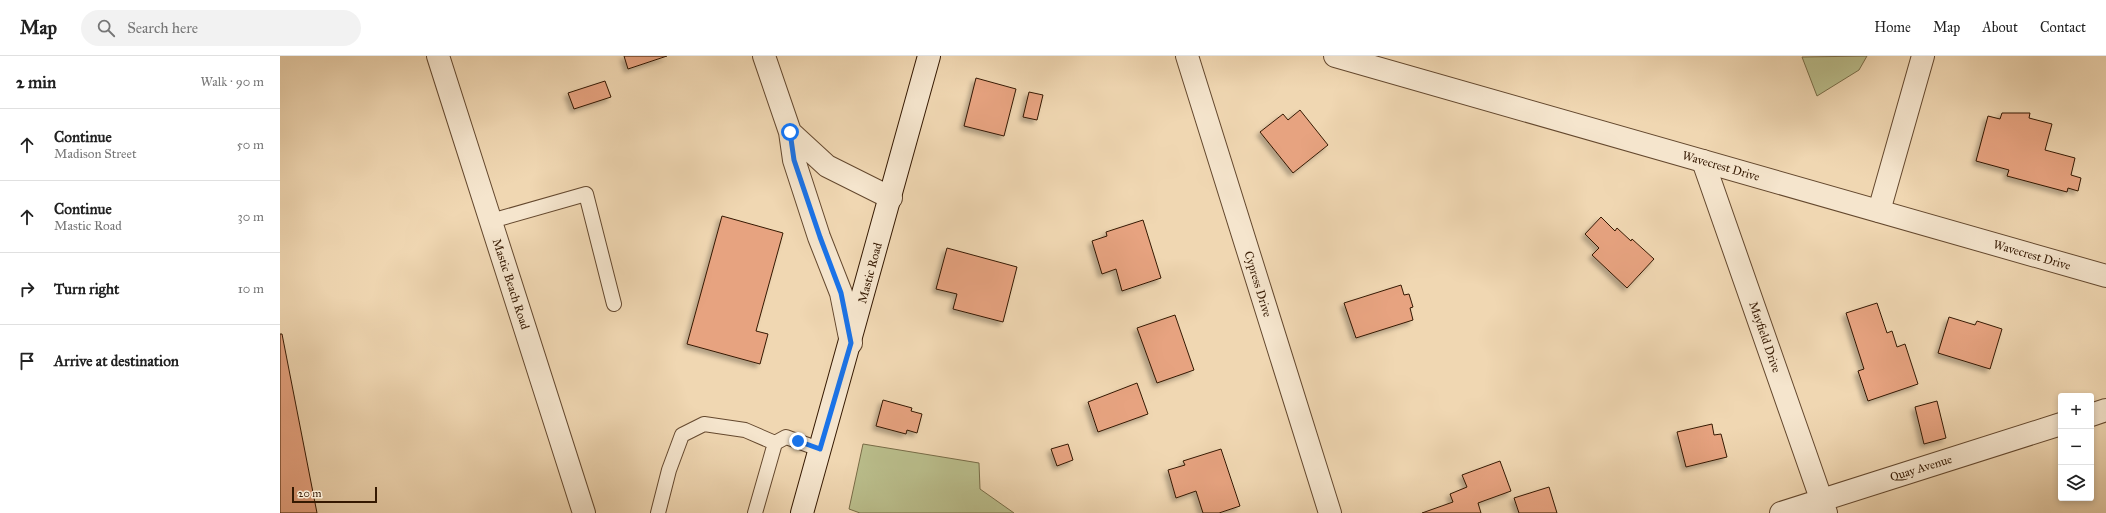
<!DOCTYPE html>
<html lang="en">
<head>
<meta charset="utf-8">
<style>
  :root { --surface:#fff; --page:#f2f2f2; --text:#222; --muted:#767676; --line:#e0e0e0 }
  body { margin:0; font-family:"IM FELL Great Primer",serif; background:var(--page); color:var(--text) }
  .controls { position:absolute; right:12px; bottom:12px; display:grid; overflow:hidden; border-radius:4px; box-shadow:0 2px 6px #0003 }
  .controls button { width:36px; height:36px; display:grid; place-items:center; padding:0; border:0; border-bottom:1px solid var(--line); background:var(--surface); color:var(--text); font:20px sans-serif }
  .scale { position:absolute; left:12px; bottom:10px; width:85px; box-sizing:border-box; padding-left:4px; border:2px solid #351902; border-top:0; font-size:11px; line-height:14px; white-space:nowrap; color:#351902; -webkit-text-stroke:3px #f5e5cd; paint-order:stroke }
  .stop { position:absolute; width:12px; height:12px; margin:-9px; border:3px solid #1a73e8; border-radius:50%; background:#fff }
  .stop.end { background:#1a73e8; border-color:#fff; box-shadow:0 1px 4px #0008 }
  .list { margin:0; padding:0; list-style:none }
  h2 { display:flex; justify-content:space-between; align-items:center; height:52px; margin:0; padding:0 16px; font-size:17px }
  h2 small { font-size:13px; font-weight:400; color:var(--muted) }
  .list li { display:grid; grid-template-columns:26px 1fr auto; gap:12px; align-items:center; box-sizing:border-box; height:72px; padding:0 16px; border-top:1px solid var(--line) }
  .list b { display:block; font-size:15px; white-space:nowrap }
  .list p { margin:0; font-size:13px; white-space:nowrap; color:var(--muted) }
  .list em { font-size:13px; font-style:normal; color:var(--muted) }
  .icon { flex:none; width:22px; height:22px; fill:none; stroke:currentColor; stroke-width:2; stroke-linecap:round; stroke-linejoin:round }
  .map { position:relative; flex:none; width:1826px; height:457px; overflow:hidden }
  header { display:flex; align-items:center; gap:24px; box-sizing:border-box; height:56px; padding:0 20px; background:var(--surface); border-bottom:1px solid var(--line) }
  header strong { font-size:19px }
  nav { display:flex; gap:22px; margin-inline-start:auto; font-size:14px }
  .search { width:280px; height:36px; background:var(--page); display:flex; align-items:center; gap:10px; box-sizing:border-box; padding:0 14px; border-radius:22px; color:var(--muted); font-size:15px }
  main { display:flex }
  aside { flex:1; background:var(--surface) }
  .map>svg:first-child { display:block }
  .green { fill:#babe8c; stroke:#786c47 }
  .building { fill:#e7a380; stroke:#351902; filter:url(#shadow) }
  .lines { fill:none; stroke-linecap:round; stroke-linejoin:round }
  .service-casing { stroke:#64482e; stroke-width:16 }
  .minor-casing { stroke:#64482e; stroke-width:24 }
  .tertiary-casing { stroke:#64482e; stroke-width:24 }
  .secondary-casing { stroke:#351902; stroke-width:24 }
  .service { stroke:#f5e5cd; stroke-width:14 }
  .minor { stroke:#f5e5cd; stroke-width:22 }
  .tertiary { stroke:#f5e5cd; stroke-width:22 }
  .secondary { stroke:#f5e5cd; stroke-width:22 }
  .route { stroke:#1a73e8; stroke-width:5 }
  .labels { text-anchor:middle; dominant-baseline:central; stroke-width:3; stroke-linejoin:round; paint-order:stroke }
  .street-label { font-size:12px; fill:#351902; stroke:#f5e5cd }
</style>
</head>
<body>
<header>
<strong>Map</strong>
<div class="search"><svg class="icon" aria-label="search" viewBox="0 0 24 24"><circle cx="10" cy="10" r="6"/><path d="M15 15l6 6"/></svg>Search here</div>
<nav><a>Home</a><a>Map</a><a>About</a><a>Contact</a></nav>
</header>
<main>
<aside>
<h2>2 min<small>Walk · 90 m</small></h2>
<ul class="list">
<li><svg class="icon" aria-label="ahead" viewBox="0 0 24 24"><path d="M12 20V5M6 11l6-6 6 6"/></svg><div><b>Continue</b><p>Madison Street</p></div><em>50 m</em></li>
<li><svg class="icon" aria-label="ahead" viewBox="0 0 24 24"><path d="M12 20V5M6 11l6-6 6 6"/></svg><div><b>Continue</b><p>Mastic Road</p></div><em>30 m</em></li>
<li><svg class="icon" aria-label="right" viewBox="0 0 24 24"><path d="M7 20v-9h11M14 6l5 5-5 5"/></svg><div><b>Turn right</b></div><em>10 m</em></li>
<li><svg class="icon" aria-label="arrive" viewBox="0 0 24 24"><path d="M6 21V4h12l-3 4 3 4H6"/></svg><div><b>Arrive at destination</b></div></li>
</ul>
</aside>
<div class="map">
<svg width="1826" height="457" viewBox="0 0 1826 457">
  <defs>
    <filter id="shadow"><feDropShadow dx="-3.5" dy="3.5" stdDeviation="2" flood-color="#0004"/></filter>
  </defs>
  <rect width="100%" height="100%" fill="#f0d7b2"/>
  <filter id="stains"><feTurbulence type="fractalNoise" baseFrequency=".005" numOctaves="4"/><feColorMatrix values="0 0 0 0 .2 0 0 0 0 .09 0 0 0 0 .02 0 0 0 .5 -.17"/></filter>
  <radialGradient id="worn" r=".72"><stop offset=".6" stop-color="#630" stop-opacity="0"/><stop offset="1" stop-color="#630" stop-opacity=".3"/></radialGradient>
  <path class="green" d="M1587,0L1579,14L1537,40L1522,1Z
    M583,388L699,407L700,433L734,457H580L569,453Z"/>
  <path class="building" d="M344,0H387L348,13Z
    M696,22L736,33L724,80L684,70Z
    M325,25L331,41L294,53L288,37Z
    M749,36L763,39L757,64L743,61Z
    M1020,54L1048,89L1013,117L980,76L1003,58L1008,64Z
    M1722,57H1750L1749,62L1772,68L1765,94L1795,102L1791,119L1801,122L1798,135L1788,132L1787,136L1727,120L1729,114L1696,105L1708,60L1720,63Z
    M442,160L503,177L476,275L488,278L480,308L407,288Z
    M1321,161L1335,175L1337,172L1351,185L1352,183L1374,203L1347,232L1312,199L1319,192L1305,178Z
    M863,164L881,222L842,235L836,213L822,218L812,185L827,180L826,176Z
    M667,192L737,211L723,266L673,253L677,238L656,233Z
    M1121,229L1124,239L1129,238L1133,251L1130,252L1133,264L1076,282L1064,247Z
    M1597,247L1607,277L1612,275L1617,291L1625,288L1638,328L1588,345L1578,315L1584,313L1566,257Z
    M895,259L914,314L877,327L857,272Z
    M1669,261L1695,269L1697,265L1722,273L1710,313L1658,297Z
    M0,278H2L37,457H0Z
    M857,327L868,358L818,376L808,346Z
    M603,344L632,352L631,355L642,358L637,377L627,374L626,378L596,370Z
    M1657,345L1666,382L1644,388L1635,351Z
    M1432,368L1434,379L1441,378L1447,401L1406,411L1397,376Z
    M788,388L793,404L777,410L771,393Z
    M941,393L960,450L939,457H923L916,435L896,442L888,414L905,409L903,405Z
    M1220,405L1231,435L1198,447L1201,457H1142L1173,446L1170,438L1187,431L1182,419Z
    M1269,431L1277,457H1239L1234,442Z"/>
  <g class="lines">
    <g class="service-casing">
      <path id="service" d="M211,165L306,138L334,248
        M378,457L389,414L402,379L424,368L465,374L495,387
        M475,457L495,387L506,381L539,393"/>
    </g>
    <g class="minor-casing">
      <path id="minor" d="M907,0L1050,457
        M1423,105L1546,457
        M1599,155L1643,0
        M1811,359L1826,354
        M1501,457L1781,368"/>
    </g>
    <g class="tertiary-casing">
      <path id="tertiary" d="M158,0L304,457
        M484,0L510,76L514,104L539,181L561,237L571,287
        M1055,0L1826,220
        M510,76L547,110L611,142"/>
    </g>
    <g class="secondary-casing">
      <path id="secondary" d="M522,457L649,0"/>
    </g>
    <use href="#service" class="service"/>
    <use href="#minor" class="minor"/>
    <use href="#tertiary" class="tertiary"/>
    <use href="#secondary" class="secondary"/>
  </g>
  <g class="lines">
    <path class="route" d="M510,76L514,104L540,181L561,237L571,287L540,393L518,385"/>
  </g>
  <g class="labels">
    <g class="street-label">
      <text transform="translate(1441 110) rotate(16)">Wavecrest Drive</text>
      <text transform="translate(1752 199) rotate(16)">Wavecrest Drive</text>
      <text transform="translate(590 217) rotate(-75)">Mastic Road</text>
      <text transform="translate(231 228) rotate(72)">Mastic Beach Road</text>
      <text transform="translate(978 228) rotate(73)">Cypress Drive</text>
      <text transform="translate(1485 281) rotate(71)">Mayfield Drive</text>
      <text transform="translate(1641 412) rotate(-17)">Quay Avenue</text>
    </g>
  </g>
  <rect width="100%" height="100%" filter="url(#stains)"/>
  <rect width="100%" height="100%" fill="url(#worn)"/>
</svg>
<div class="controls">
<button>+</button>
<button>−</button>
<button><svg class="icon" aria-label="layers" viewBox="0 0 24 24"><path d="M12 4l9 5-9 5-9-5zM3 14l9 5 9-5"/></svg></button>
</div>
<div class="scale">20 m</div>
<div class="stop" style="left:510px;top:76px"></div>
<div class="stop end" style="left:518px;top:385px"></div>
</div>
</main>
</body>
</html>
